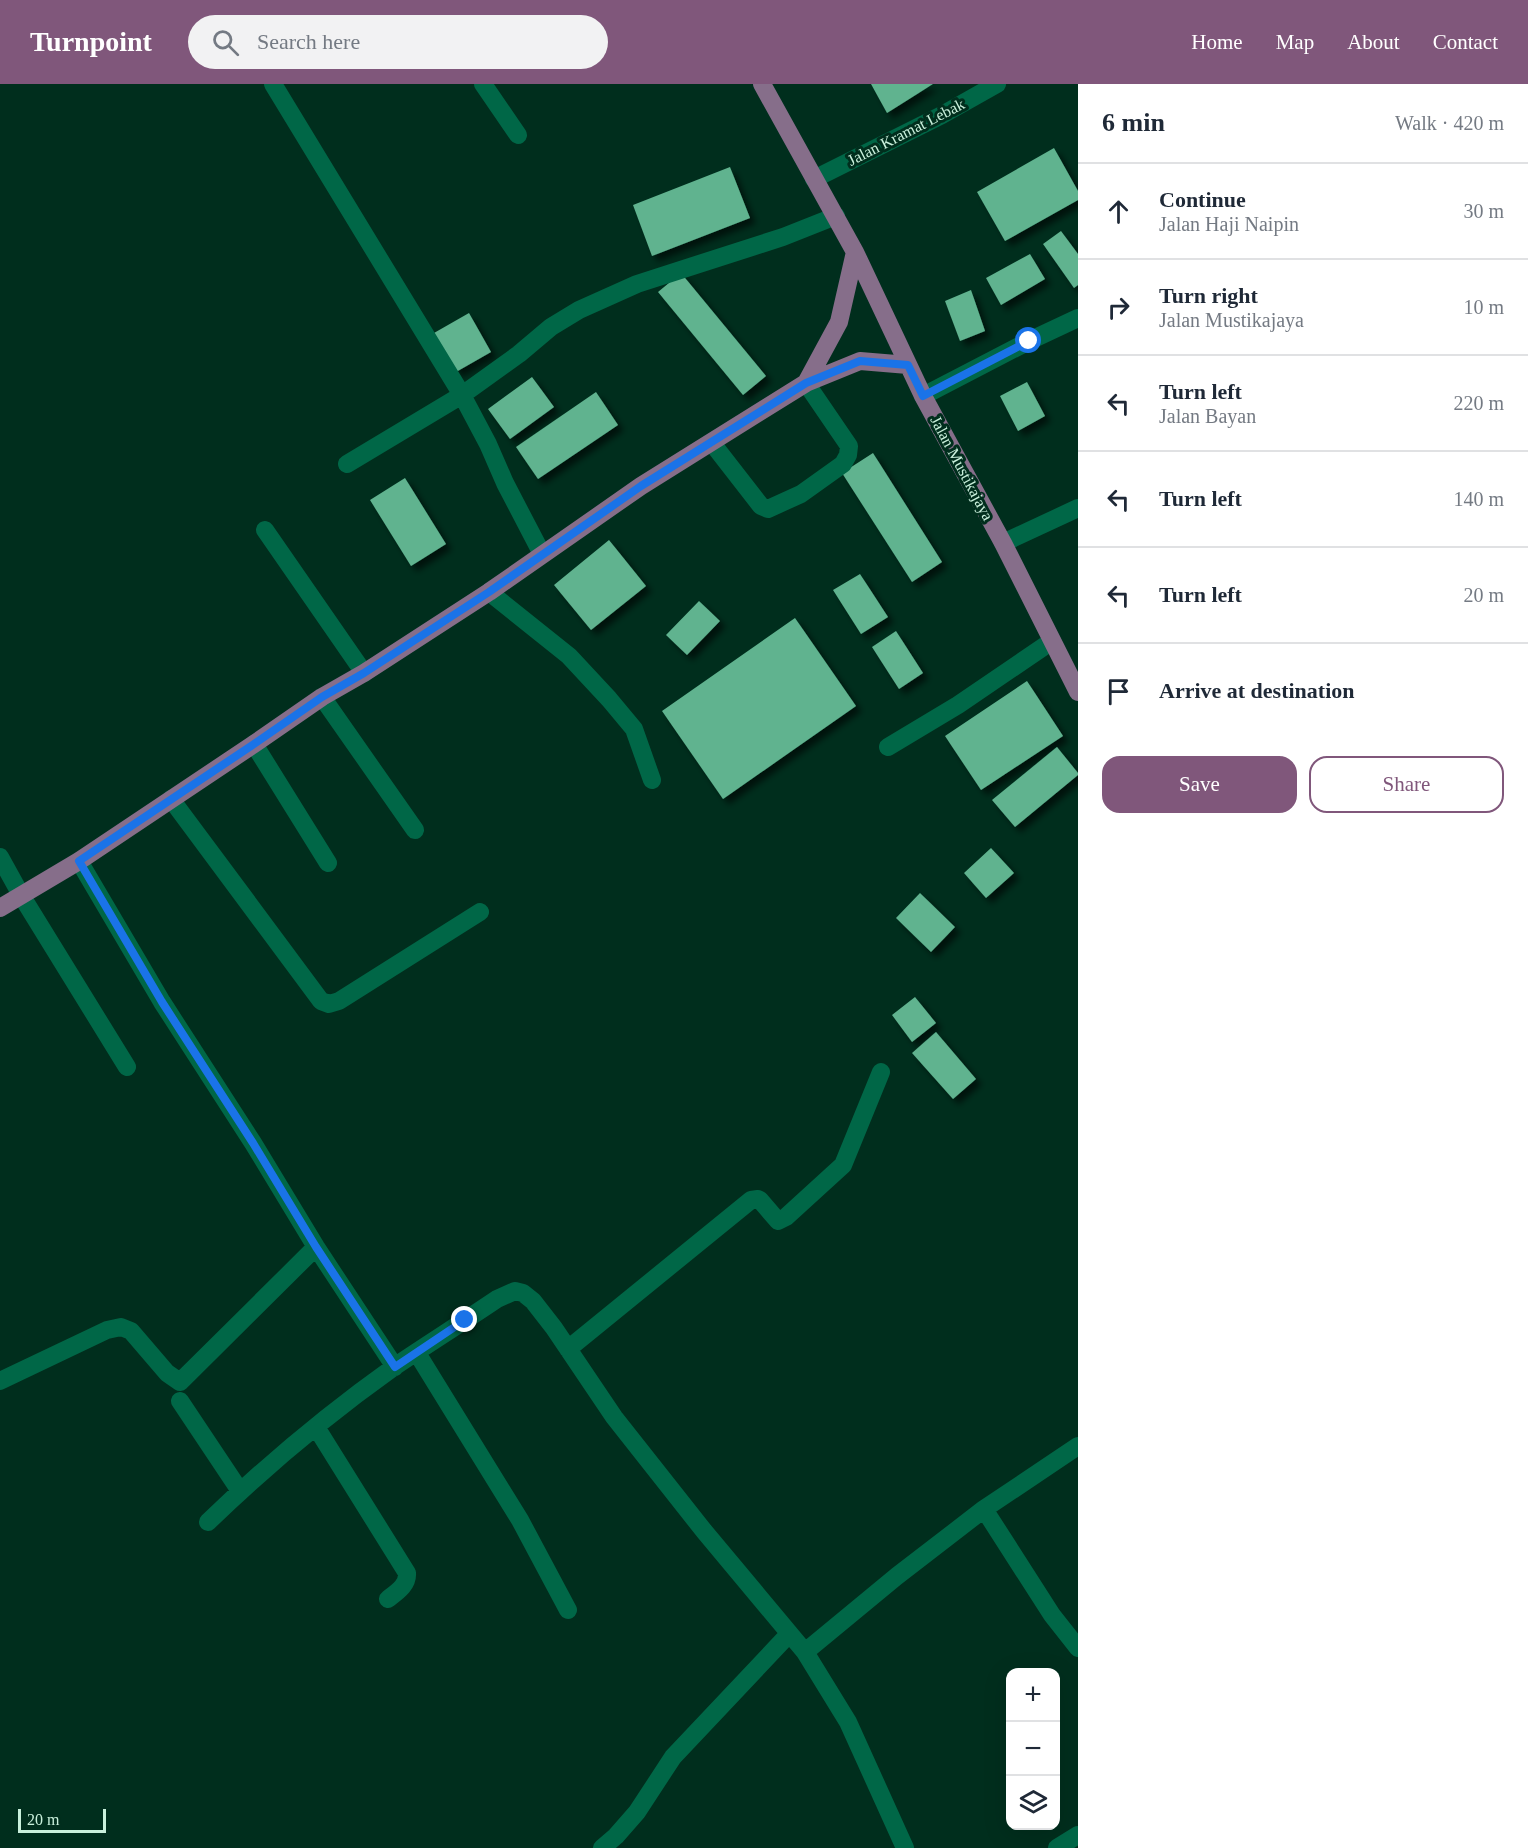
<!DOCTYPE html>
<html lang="en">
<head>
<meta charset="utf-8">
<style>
  :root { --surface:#fff; --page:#f2f2f3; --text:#1f2937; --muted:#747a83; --line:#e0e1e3; --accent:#80577b }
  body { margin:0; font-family:Georgia,serif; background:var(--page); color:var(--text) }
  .controls { position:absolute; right:18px; bottom:18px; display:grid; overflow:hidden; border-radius:12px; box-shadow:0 6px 24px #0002 }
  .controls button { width:54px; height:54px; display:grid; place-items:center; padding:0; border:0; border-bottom:2px solid var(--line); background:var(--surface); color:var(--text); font:30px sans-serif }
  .scale { position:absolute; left:18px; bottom:15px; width:88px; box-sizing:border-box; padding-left:6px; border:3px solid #c9f0dc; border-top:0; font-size:16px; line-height:21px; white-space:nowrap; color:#c9f0dc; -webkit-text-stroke:4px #002e1d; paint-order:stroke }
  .stop { position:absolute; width:18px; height:18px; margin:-14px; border:4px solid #1a73e8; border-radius:50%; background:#fff }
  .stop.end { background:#1a73e8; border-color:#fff; box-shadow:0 2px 6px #0008 }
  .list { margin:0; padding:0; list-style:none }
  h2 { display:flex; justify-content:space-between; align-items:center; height:78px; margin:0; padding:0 24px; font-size:26px }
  h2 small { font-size:20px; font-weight:400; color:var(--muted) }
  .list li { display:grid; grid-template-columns:39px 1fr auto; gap:18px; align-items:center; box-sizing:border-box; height:96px; padding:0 24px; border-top:2px solid var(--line) }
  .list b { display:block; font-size:22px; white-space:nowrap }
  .list p { margin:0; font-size:20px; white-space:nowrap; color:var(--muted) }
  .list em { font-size:20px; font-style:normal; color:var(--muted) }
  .actions { display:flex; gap:12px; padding:18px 24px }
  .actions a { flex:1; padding:14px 0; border:2px solid var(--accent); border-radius:18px; text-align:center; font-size:21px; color:var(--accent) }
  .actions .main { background:var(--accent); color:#fff }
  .icon { flex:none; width:33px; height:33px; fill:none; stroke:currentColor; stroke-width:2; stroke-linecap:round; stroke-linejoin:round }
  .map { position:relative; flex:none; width:1078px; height:1764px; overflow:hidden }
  header { display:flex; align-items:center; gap:36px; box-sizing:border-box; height:84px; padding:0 30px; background:var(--accent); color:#fff }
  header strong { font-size:28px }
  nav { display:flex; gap:33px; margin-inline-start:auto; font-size:21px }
  .search { width:420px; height:54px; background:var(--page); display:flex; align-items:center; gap:15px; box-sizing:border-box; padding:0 21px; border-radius:33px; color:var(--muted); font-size:22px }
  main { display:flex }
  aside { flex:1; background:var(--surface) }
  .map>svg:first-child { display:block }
  .building { fill:#60b38f; filter:url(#shadow) }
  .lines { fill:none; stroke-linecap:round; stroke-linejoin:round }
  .minor { stroke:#006747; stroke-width:18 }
  .major { stroke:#866e8a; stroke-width:18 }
  .route { stroke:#1a73e8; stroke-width:8 }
  .labels { text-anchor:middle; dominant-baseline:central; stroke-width:6; stroke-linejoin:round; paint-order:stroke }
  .street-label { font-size:16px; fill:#c9f0dc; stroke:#002e1d }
</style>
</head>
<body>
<header>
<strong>Turnpoint</strong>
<div class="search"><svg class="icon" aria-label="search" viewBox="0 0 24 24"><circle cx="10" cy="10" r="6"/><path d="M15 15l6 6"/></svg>Search here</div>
<nav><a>Home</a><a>Map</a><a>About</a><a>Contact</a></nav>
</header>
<main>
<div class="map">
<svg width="1078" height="1764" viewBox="0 0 1078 1764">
  <defs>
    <filter id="shadow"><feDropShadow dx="5.5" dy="5.5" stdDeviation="3" flood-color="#0009"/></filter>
  </defs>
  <rect width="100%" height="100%" fill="#002e1d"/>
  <path class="building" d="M871,0H933L887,29Z
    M1054,64L1078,107V116L1005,157L977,108Z
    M730,83L750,134L652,172L633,121Z
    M1061,147L1078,170V201L1074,204L1043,160Z
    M1030,170L1045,195L1001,221L986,194Z
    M681,189L766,292L743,311L658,208Z
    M971,206L985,247L960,257L945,217Z
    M469,229L491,268L456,288L434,249Z
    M532,293L554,323L510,355L488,325Z
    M1027,298L1045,332L1018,347L1000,312Z
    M596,308L618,341L538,395L516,363Z
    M873,369L942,478L912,498L842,389Z
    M405,394L446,460L411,482L370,416Z
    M609,456L646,502L591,546L554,501Z
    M860,490L888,533L861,550L833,506Z
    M699,517L720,537L687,571L666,551Z
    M795,534L856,622L723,715L662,627Z
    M896,547L923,589L899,605L872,563Z
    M1027,597L1063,652L981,706L945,652Z
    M1057,663L1078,689V691L1015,743L992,716Z
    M991,764L1014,789L986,814L964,789Z
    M920,809L955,843L931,868L896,834Z
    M915,913L936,939L912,958L892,931Z
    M936,948L976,995L953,1015L912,969Z"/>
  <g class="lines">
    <path class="minor" d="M273,0L462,311L347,380
      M483,0L518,51
      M814,95L942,31L997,0
      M923,312L1029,257L1078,234
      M712,359L761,422L768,425L801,410L843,380L848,371L849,362L806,299
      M265,446L364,589
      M1003,459L1078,424
      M542,470L505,399L488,360L462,311L519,270L551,243L579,226L637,200L783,153L836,132
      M489,508L569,572L609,615L634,645L652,696
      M322,613L415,746
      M254,660L328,779
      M888,663L958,621L1052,557
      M171,715L321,917L329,920L339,917L480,828
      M0,773L21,811L127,983
      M79,777L162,918L253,1059L316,1163L395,1283
      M568,1265L751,1116L758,1115L760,1116L778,1137L786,1133L843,1081L881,988
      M417,1269L520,1436L568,1526
      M0,1297L107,1246L121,1243L131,1247L167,1289L180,1298L316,1163
      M180,1317L240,1407
      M316,1343L407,1489C408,1501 397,1508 388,1515
      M984,1425L1052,1531L1078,1564
      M208,1438C266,1382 328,1330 394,1283C428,1260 463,1238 497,1215L515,1207L523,1209L533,1217L554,1244L614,1333L704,1447L805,1568L848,1638L905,1764
      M805,1568L897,1492L984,1425L1078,1362
      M602,1764L616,1752L637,1728L673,1673L789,1550
      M1057,1764L1078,1751"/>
    <path class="major" d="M762,0L855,168L923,312L1003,459L1078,608
      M806,299L839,238L855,168
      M0,824L79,777L254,660L322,613L364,589L489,508L641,402L806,299L860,277L908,281"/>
  </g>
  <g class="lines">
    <path class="route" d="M465,1236L395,1283L316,1163L253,1059L162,918L79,777L254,660L322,613L364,589L489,508L641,402L806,299L860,277L908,281L923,312L1029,257"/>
  </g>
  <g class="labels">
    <g class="street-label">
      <text transform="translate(906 48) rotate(-27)">Jalan Kramat Lebak</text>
      <text transform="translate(962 384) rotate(62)">Jalan Mustikajaya</text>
    </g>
  </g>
</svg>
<div class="controls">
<button>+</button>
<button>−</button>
<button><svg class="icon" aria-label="layers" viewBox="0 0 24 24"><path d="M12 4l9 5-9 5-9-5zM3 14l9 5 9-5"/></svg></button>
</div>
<div class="scale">20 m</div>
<div class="stop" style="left:1029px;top:257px"></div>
<div class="stop end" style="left:465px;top:1236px"></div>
</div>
<aside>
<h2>6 min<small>Walk · 420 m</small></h2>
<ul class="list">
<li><svg class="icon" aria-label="ahead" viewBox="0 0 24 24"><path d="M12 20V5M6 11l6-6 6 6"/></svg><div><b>Continue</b><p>Jalan Haji Naipin</p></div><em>30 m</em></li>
<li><svg class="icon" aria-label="right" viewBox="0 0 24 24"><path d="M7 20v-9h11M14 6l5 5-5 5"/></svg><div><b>Turn right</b><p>Jalan Mustikajaya</p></div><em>10 m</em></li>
<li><svg class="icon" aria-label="left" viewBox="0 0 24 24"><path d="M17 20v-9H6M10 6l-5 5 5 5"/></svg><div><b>Turn left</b><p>Jalan Bayan</p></div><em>220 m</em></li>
<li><svg class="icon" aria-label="left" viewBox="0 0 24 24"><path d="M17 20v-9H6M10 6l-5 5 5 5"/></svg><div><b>Turn left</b></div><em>140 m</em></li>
<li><svg class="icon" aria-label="left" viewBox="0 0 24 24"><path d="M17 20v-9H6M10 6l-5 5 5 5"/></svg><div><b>Turn left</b></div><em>20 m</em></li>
<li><svg class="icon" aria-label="arrive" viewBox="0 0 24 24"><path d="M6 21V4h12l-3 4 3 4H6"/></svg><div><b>Arrive at destination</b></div></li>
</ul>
<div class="actions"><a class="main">Save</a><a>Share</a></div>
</aside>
</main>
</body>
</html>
